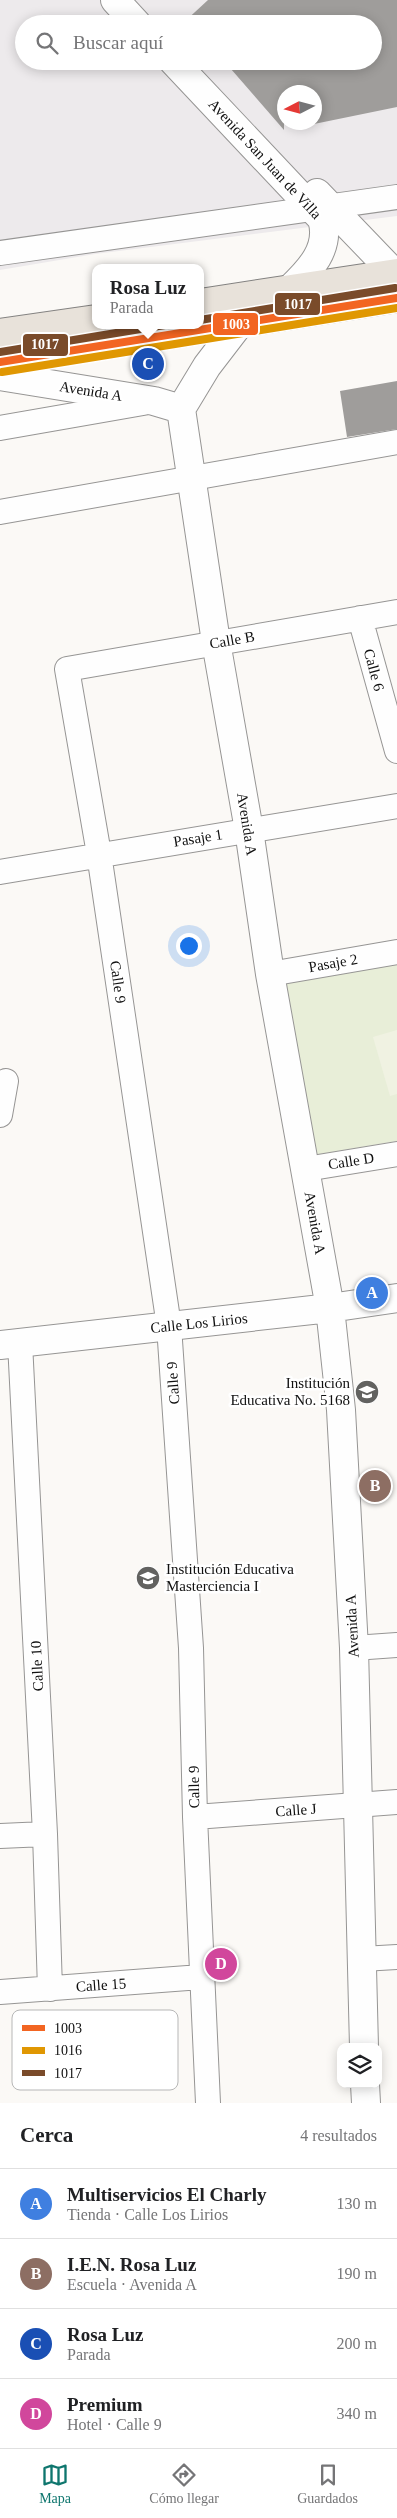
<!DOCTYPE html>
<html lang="es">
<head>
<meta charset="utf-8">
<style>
  :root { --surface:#fff; --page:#f6f6f6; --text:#202124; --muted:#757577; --line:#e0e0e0; --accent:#0f766e }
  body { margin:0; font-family:Georgia,serif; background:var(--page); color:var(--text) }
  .controls { position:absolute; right:15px; bottom:15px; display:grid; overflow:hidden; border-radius:10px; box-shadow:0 2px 12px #0003 }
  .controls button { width:45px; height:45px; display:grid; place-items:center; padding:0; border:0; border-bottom:1px solid var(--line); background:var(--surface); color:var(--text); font:25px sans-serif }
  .compass { position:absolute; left:277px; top:85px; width:45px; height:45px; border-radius:50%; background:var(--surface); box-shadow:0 2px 12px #0003; rotate:264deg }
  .you { position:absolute; left:188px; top:945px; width:18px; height:18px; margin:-12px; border:4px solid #fff; border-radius:50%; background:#1a73e8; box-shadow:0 0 0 8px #1a73e833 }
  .badge { display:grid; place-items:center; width:32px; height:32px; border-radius:50%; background:var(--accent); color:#fff; font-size:16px; font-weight:700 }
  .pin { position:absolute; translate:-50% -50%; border:2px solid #fff; box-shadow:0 1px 5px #0006 }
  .popup { position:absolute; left:92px; top:264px; width:112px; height:65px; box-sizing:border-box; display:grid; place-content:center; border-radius:10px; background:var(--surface); filter:drop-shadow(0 1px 4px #0005); font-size:16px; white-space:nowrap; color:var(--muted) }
  .popup b { font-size:19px; color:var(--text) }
  .popup::after { content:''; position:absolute; left:50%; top:100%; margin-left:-10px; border:10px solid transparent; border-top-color:var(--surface) }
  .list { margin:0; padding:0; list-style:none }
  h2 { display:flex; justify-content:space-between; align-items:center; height:65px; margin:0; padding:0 20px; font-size:21px }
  h2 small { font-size:16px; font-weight:400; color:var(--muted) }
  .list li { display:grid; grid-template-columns:32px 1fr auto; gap:15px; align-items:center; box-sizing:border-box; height:70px; padding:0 20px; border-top:1px solid var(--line) }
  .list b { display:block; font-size:19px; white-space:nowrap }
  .list p { margin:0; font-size:16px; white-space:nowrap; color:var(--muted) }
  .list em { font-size:16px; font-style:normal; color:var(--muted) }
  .icon { flex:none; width:28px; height:28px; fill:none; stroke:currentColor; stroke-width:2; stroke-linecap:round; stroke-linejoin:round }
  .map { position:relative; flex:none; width:397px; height:2103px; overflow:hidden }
  .search { position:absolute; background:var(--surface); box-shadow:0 2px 12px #0003; left:15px; right:15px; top:15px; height:55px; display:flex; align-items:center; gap:12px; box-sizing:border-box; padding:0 18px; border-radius:28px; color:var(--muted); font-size:19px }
  .sheet { height:345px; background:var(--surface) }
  nav { display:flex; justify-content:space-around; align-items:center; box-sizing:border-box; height:70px; border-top:1px solid var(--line); background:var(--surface); font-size:14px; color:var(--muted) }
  nav a { display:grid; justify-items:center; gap:2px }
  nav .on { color:var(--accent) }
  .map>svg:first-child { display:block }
  .industrial { fill:#edeaec; fill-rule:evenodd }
  .green { fill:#e8eed8 }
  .pitch { fill:#f0f2e2 }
  .building { fill:#9f9d9b }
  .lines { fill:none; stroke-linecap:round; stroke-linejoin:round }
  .minor-casing { stroke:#969594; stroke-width:26 }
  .tertiary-casing { stroke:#969594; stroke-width:30 }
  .trunk-casing { stroke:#838281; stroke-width:30 }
  .minor { stroke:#fefefe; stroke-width:24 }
  .tertiary { stroke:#fefefe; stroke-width:28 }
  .trunk { stroke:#e8e2da; stroke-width:28 }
  .bus-1-casing { stroke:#fff; stroke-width:11 }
  .bus-2-casing { stroke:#fff; stroke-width:11 }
  .bus-3-casing { stroke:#fff; stroke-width:11 }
  .bus-1 { stroke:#f26522; stroke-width:8 }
  .bus-2 { stroke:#e09702; stroke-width:8 }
  .bus-3 { stroke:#7a4b2a; stroke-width:8 }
  .labels { text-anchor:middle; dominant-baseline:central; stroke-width:5; stroke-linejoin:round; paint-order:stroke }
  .street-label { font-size:15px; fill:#101010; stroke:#fff }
  .poi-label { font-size:15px; fill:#101010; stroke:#fff; text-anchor:end }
  .key { fill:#fff; stroke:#b7b7b7; stroke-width:1 }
  .key-label { font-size:14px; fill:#101010 }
  .line-badge { stroke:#fff; stroke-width:2 }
  .badge-label { font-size:14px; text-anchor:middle; font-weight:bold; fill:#fff }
</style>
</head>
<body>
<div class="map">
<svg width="397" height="2103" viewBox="0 0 397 2103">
  <rect width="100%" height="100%" fill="#fbf9f6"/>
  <path class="industrial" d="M0,0H397V216L95,254L0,270ZM24,24H373V61H24ZM284,92H314V122H284Z"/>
  <path class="green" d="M397,964V1141L314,1155L280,985Z"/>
  <path class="pitch" d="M397,1030V1094L390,1096L373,1037Z"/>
  <path class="building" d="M208,0H397V107L314,124V92H284V130L224,61H373V24H182Z
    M397,381V429L347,437L340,391Z"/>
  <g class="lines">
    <g class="minor-casing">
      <path id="minor" d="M0,253L397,197
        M0,428L143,403
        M0,512L397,442
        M360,618L397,751
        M0,872L397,806
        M270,974L397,952
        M0,1115L6,1081
        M306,1169L397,1154
        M20,1343L45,1834L50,1989
        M354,1648L397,1645
        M195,1817L397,1802
        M0,1836L45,1834
        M362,1959L397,1957
        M0,1992L201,1977
        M208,2103L195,1817L191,1648L169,1326L99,854L67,669L397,612"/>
    </g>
    <g class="tertiary-casing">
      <path id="tertiary" d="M115,0L137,24
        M173,61L322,219C331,248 310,270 290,289
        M317,193L394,273
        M240,323L207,366L181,409L216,642L249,830L270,974L330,1308L341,1410L354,1648L364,2047
        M0,376L154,401L181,409
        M0,1345L330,1308L397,1298
        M365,2084L366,2103"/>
    </g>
    <g class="trunk-casing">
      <path id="trunk" d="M200,303L397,273
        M0,333L96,319
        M0,362L397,298"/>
    </g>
    <use href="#minor" class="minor"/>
    <use href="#tertiary" class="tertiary"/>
    <use href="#trunk" class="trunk"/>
    <g class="bus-1-casing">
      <path id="bus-1" d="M0,362L397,298"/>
    </g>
    <g class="bus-2-casing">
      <path id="bus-2" d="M2,372L397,308"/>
    </g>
    <g class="bus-3-casing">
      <path id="bus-3" d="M200,320L395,288
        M0,352L165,325"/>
    </g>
    <use href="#bus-1" class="bus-1"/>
    <use href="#bus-2" class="bus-2"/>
    <use href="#bus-3" class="bus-3"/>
  </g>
  <defs>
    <g id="school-disc" transform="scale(1.25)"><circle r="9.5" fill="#626260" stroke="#fff"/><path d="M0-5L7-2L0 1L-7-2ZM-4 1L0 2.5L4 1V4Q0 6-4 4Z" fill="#fff"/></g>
  </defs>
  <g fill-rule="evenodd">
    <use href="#school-disc" x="367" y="1392"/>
    <use href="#school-disc" x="148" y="1578"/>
  </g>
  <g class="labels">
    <g class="street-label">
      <text transform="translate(265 159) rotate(47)">Avenida San Juan de Villa</text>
      <text transform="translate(91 391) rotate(9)">Avenida A</text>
      <text transform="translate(232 640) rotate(-10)">Calle B</text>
      <text transform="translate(374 670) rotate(75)">Calle 6</text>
      <text transform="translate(247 824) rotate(81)">Avenida A</text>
      <text transform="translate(198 838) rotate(-9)">Pasaje 1</text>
      <text transform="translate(333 963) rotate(-10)">Pasaje 2</text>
      <text transform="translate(118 982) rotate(82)">Calle 9</text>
      <text transform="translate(351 1161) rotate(-9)">Calle D</text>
      <text transform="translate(315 1223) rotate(80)">Avenida A</text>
      <text transform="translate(199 1323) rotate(-6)">Calle Los Lirios</text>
      <text transform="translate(173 1383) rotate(-94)">Calle 9</text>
      <text transform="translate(352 1626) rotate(-93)">Avenida A</text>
      <text transform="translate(37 1666) rotate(-93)">Calle 10</text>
      <text transform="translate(194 1787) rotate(-91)">Calle 9</text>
      <text transform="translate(296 1810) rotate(-4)">Calle J</text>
      <text transform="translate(101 1985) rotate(-4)">Calle 15</text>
    </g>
    <g class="poi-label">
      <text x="350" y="1383">Institución<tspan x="350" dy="17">Educativa No. 5168</tspan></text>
      <text x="166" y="1569" text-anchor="start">Institución Educativa<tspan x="166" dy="17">Masterciencia I</tspan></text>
    </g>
  </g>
  <rect x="12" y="2010" width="166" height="80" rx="8" class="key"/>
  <rect x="22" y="2025" width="23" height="6" fill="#f26522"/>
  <rect x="22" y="2047" width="23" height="7" fill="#e09702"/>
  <rect x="22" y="2070" width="23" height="6" fill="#7a4b2a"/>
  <g class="key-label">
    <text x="54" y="2033">1003</text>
    <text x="54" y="2055">1016</text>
    <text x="54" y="2078">1017</text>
  </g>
  <g class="line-badge">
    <rect x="274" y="292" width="47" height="24" rx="5" fill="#7a4b2a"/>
    <rect x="212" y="312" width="47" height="24" rx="5" fill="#f26522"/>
    <rect x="22" y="333" width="47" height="24" rx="5" fill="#7a4b2a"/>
  </g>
  <g class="badge-label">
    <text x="298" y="309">1017</text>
    <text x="236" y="329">1003</text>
    <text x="45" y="349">1017</text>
  </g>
</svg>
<div class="controls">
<button><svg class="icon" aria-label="layers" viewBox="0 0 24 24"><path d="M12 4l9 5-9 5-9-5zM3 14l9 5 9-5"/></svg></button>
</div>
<svg class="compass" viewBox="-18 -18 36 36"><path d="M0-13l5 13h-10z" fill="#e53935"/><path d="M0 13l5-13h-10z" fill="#757577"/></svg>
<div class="you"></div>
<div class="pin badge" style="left:372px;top:1293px;background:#3f7fe0">A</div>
<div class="pin badge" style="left:375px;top:1486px;background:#8d6e63">B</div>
<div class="pin badge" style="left:148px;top:364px;background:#1a4fb4">C</div>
<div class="popup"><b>Rosa Luz</b>Parada</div>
<div class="pin badge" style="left:221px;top:1964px;background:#d1479c">D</div>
<div class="search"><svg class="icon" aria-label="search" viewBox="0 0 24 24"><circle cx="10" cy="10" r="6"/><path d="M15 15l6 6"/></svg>Buscar aquí</div>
</div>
<section class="sheet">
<h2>Cerca<small>4 resultados</small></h2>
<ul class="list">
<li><span class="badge" style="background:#3f7fe0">A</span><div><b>Multiservicios El Charly</b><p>Tienda · Calle Los Lirios</p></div><em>130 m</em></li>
<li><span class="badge" style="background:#8d6e63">B</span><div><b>I.E.N. Rosa Luz</b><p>Escuela · Avenida A</p></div><em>190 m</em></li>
<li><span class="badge" style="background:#1a4fb4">C</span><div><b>Rosa Luz</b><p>Parada</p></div><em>200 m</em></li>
<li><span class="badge" style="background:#d1479c">D</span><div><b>Premium</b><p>Hotel · Calle 9</p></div><em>340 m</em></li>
</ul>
</section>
<nav>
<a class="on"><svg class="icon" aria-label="map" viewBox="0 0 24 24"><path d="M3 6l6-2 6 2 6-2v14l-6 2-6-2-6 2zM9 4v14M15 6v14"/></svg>Mapa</a>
<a><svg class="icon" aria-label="directions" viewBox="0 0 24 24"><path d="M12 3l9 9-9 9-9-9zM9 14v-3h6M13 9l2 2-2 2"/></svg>Cómo llegar</a>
<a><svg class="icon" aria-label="saved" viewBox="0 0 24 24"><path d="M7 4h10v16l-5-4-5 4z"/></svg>Guardados</a>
</nav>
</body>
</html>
